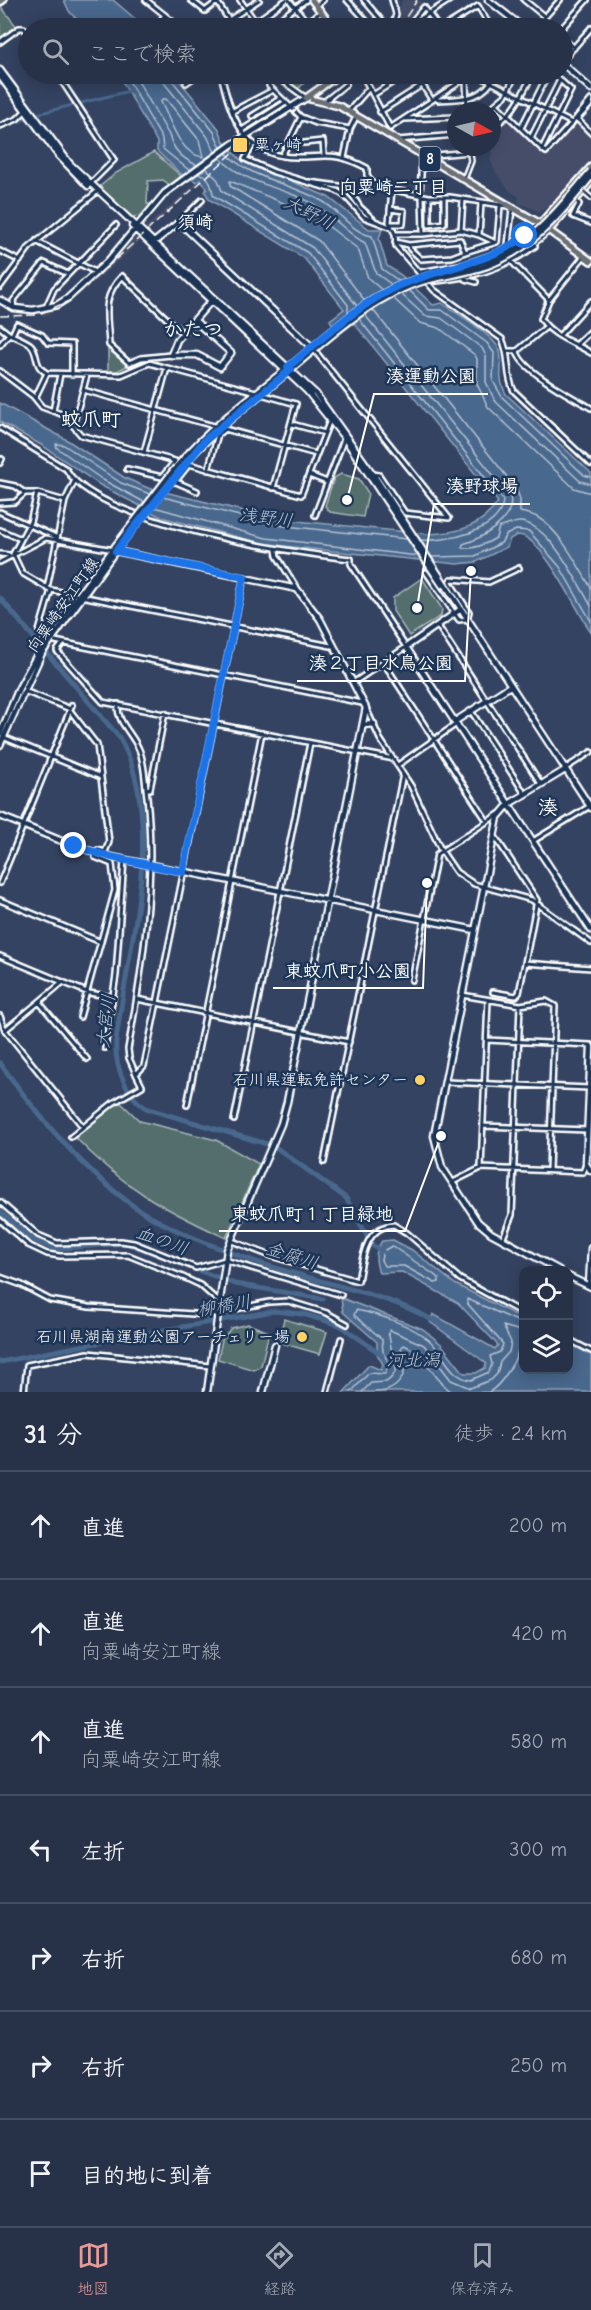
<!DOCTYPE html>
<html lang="ja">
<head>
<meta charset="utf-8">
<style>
  :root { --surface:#273249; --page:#333e53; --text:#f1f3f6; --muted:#a4aab4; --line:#434d61; --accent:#e69b98 }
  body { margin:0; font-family:"Comic Neue","Klee One",sans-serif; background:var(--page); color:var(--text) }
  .controls { position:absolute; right:18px; bottom:18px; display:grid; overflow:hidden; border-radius:12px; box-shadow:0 3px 15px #0003 }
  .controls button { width:54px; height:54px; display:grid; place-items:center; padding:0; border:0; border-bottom:2px solid var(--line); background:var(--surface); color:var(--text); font:30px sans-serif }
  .compass { position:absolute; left:447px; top:102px; width:54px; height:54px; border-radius:50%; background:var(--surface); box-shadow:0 3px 15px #0003; rotate:98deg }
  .stop { position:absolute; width:18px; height:18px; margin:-14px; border:4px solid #1a73e8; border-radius:50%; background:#fff }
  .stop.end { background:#1a73e8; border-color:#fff; box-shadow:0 2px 6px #0008 }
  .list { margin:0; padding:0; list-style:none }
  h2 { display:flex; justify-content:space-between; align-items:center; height:78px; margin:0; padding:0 24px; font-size:26px }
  h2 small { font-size:20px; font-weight:400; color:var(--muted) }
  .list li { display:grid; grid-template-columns:39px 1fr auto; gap:18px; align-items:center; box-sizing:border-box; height:108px; padding:0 24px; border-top:2px solid var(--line) }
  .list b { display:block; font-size:22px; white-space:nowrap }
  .list p { margin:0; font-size:20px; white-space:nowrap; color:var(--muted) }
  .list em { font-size:20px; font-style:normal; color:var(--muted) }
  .icon { flex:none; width:33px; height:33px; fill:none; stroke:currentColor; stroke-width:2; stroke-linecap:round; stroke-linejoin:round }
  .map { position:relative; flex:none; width:591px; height:1392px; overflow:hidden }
  .search { position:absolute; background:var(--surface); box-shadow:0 3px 15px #0003; left:18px; right:18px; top:18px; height:66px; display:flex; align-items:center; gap:15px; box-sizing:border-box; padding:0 21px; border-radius:33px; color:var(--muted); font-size:22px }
  .sheet { height:834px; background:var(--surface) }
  nav { display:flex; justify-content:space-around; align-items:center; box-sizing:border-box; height:84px; border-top:2px solid var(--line); background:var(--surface); font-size:16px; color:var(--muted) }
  nav a { display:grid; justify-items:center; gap:3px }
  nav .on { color:var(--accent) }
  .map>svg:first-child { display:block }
  .built { fill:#444d68 }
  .green { fill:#526e6c; stroke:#a8b6b6; stroke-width:1.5 }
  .water { fill:#48678d; stroke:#91a4bb; stroke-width:1.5 }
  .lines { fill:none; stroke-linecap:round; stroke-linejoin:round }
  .shore { stroke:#b6c2d1; stroke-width:1.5 }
  .stream { stroke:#91a4bb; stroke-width:1.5 }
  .canal { stroke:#48678d; stroke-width:3 }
  .river { stroke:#48678d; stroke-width:5 }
  .street-casing { stroke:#fff; stroke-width:8 }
  .secondary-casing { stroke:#fff; stroke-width:9 }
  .primary-casing { stroke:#fff; stroke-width:10 }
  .street { stroke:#1d3557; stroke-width:3 }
  .secondary { stroke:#1d3557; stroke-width:4.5 }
  .primary { stroke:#6b6f75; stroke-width:5 }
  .rail { stroke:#fff; stroke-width:1.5; stroke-dasharray:9 4.5; stroke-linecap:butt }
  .secondary-bridge-casing { stroke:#fff; stroke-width:9; stroke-linecap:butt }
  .secondary-bridge { stroke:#1d3557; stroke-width:4.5 }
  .route { stroke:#1a73e8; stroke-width:8 }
  .poi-dot { fill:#ffd166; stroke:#1d3557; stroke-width:2 }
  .labels { text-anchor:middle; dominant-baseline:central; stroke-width:5; stroke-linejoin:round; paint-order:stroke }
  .shield { fill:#1d3557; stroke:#bbc2cd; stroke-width:1.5 }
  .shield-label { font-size:15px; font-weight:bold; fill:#fff }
  .poi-label { font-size:16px; fill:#fff; stroke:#1d3557; text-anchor:end }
  .street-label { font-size:16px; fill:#fff; stroke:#1d3557 }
  .neighbourhood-label { font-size:18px; font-weight:bold; fill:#fff; stroke:#1d3557 }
  .water-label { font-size:18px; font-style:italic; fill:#b6c2d1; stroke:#1d3557 }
  .quarter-label { font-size:20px; font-weight:bold; fill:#fff; stroke:#1d3557 }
  .leader { fill:none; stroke:#fff; stroke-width:2 }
  .callout-dot { fill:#fff; stroke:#1d3557; stroke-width:2 }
  .callout-label { font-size:18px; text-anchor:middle; font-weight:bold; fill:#fff; stroke:#1d3557; stroke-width:5; stroke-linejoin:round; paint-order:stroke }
</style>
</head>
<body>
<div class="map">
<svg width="591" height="1392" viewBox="0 0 591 1392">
  <rect width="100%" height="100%" fill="#344361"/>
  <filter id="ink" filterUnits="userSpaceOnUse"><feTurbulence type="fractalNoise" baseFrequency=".0167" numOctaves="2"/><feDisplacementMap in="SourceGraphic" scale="12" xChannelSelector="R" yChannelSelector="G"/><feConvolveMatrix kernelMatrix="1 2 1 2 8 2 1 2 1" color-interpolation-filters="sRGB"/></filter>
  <g filter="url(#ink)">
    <path class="built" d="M402,0H420L430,10L402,28H394Z
      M343,74H347L304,105L255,135L233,151L196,184L197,186L147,232L129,252L74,300L45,316L39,314L71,299L150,223L233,151L238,145L237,143L296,108Z
      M509,118L545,155L576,120L591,135V162L555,201L540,212L518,203L519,197L510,191L496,173L490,159L493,151L488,147H492V130Z"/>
    <path class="green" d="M2,8L17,27L0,40V9Z
      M275,74H311L312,75L298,89L282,81Z
      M154,152L181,176L170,185L163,180L148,181L147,204H152L142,216L131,217L98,188L116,173Z
      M108,346L129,365L117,371H108Z
      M341,474L359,479L368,493L363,517L330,512L325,506L334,478Z
      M422,578L442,609L441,616L409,636L393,611V598Z
      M119,1101L140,1121L216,1140L259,1164L226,1238C164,1209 122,1187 74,1136Z
      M284,1319L327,1332L320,1354L278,1342Z
      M248,1324L269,1332L261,1366L254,1370L218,1359L222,1340L231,1328Z"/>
    <path class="water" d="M64,0H113L146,28H85L69,11Z
      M118,74H174L219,129L224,142L240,159L328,197L369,229H382L379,239L387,266L401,275L433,305L442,303C456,313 497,337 500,352C504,370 496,374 506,394L591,473V633C579,613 544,543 523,536C518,534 515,536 510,539L507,547L476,562L457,564L265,544L161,517L100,485L43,446L0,422V403L67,440L125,478L148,488L277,519L427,534C456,533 481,528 498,502L354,323L338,335L330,320L344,309L304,258L210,200L205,192L207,188L200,180L197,182L181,174L157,151V142Z
      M393,1240L412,1250L455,1284L523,1319L524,1370H568L569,1343L591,1355V1392H344L369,1365L381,1370L383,1364L377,1354V1342L343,1312L341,1298L423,1329L441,1344L464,1373H476L485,1368L486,1363L430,1322L433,1314L495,1349L498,1345L458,1303L402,1272L379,1273C375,1261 374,1252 382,1241Z"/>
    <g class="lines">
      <path class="shore" d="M125,74L162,139L163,149L190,171
        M134,74L169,135C173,150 182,159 197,165
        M162,74L165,84L207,136L215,152
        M170,74L171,79L214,132L221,148
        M162,99H166L199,140L203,157C180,155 171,121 161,102Z
        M226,153C252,180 291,183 322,201C340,211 351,232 372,236L382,269L399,281
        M220,158C248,187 289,187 320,208C336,219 348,234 365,243L376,273L392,285
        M206,168L218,180L222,191L313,248L357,306
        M198,174C212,175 210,187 214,196L308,253L348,305V313
        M409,290L429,310H442L487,343L494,353L493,381L502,397L584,475L591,477
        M401,294L425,316L441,318L482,348L486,356V382L495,401L580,481L591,484
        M393,298L420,323L439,328L475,355L477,359V384L488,407L574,488L591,493
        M365,301L319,241L230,186V181L315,216L358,249L368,278L382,290
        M373,310L516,488L520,499V512C525,513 532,514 537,517C559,529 579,567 591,588
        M365,315L510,496C516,519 483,538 463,544L462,548C474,550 486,544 496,538L499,527C507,527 513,521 521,522C550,525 578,583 591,606
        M359,319L503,500C501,532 445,542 420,540
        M163,497L276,525L407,539
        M144,502L103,480L57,448L56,444L64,445L121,483L150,494
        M154,507L266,538L418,556
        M432,557L475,556L501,543L506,535L516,530L529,531L560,567L591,621
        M392,1246L439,1278V1282L435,1283L404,1266H384L381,1260L383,1251Z
        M351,1392L369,1373L385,1374L389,1364L383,1352L382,1339L354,1315L356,1310C378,1314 411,1325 429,1340C444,1353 449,1377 471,1380L489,1372L492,1364L490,1356L500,1352L503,1344L467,1303V1299L524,1324
        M362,1392L371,1383L386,1382C403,1371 393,1361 391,1347C390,1342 390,1338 388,1333L390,1330L424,1345L451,1380L470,1388L491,1380L497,1374L500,1362L509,1352L511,1342L503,1326L524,1332
        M375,1392C401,1392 411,1370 401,1348L404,1345C427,1354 432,1379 452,1392
        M489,1392C502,1385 519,1357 520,1342L524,1341"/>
      <path class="stream" d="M0,127L17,122
        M395,231L405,233
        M512,265L521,273
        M544,326L538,318L545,298
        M546,329L556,336
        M563,340L580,348"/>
      <path class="canal" d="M17,122L37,114L129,91"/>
      <path class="river" d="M0,598L119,737C168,821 127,950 116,1041C114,1064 126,1098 148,1109L274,1146L346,1198L372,1245L382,1251
        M0,1063C38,1116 79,1166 132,1205C168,1231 239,1257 282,1270C334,1286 389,1295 436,1322
        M0,1212L33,1240L55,1249L126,1243L235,1284L323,1299
        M0,1362L136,1335L274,1311L303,1314L340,1325L382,1355"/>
      <g class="street-casing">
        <path id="street" d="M146,0L181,28
          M191,0L205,11L217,2
          M216,0L234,28
          M240,0L260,28
          M289,0L307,22L321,12
          M347,0L373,28
          M364,0L388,28
          M524,0L545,17
          M316,6L323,0
          M229,20L259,0
          M416,22L414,19L424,7L439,28
          M160,27L157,25L165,15
          M246,28L286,0
          M267,28L306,0
          M298,28L306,23
          M324,28L330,24
          M392,28L396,14L392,0
          M406,28L450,0
          M442,28L478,6L487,21
          M475,28L487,21L492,28
          M535,28L560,0
          M562,28L587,0
          M562,38L574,48
          M0,42L19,28H24L28,34
          M562,61L591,28
          M57,74L114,160L90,184
          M221,74C231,118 244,157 296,157C328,157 335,151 367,168V175L374,186L429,197H450L508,206
          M269,74V86L301,117
          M273,74L306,98
          M362,74L390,128
          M415,74L432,100
          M475,74L572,123L591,100
          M552,74L560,80
          M365,80L375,74
          M186,83L199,74
          M373,95L406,74
          M436,98L438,100C464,99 484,100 496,74
          M325,101L346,84
          M497,105L542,149L571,90L560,80L531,138
          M233,111L273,90
          M467,111L466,78L469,75
          M487,111L505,96L516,74
          M348,112L369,88
          M380,112L439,74
          M252,116L281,98
          M576,118L591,133
          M578,118L591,104
          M404,119L456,117
          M0,126L17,119L26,110
          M492,127C513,116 522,94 533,74
          M390,128L466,78
          M521,128L548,74
          M242,130L286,102
          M398,140L456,135
          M304,143L323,141L324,155
          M253,145L245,159L274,172L337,191L346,197L364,217L390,227
          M542,149L546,152L572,123
          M282,156L301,117L316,123L350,129
          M424,156L470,152
          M344,158L350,129L356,117
          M464,179L471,161L469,147
          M309,182L347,187L360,207L374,220
          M392,190L389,222L395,234L396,246L434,290L502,339C511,356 505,375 514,391L591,464
          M585,193L591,198
          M420,195L422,155
          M422,196L423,234L461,230
          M429,198V225L444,223V197
          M463,200L461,230L479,235L481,203
          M576,200L579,204L573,216L591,223
          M179,222L202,200
          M390,224H403L404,211L390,209
          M395,234H423
          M479,235L494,242
          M36,241L95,272
          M395,242L409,245L460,240L465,252L452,257L421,259L410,249L409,245
          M508,245L512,209
          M0,251L20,261
          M465,252L497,242L500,206
          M584,256L549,300L541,319C553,337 574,342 591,353
          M512,262L549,300
          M421,272L460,265
          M465,279L476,282
          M429,282C469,278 503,270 535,246L534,243
          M0,287L29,248L98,191
          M46,307L54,289L116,225
          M14,308L13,301L44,263L68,274
          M0,327L9,334
          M12,335L17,324L42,335L48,343L72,344V375
          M560,335L591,301
          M0,345L9,334C16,337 25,340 31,345C39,354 33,366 47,373L121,375L149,363L256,392
          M576,345L591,331
          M315,351L449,518L405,513L379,475L373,474
          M507,351H517L546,327
          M517,351C520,370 574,398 591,408
          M171,355L141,358L129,363L109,345C108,316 100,299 122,276L182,333
          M0,371L33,396L42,407L64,415L81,435L175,461L162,477
          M87,375L83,390L316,454
          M261,394L296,404L273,488
          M35,398L47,373
          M53,411L60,374
          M292,424L325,433
          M73,425L83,390
          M0,428L66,469C96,523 291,553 351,559V564L406,647L353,683
          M144,452L167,368
          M0,463L2,459
          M127,469L162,477
          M208,470L218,434L225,429
          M309,475L327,482
          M174,481L197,491
          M175,482L189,464L301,495L330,420
          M0,483L15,486L25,493
          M65,501L37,493L30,522L13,554L22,573L51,590L331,646
          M0,503L15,502L25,493H37
          M0,512L56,537
          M315,515L344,439
          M0,530L21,539
          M276,550L277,556L298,590
          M0,554L9,555
          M0,562L46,538L114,550
          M426,572L459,620L467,619L469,612L450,582L451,579L489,582L519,568
          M47,588L65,501L75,480
          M438,626L541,784
          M45,634L39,631L51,590
          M55,641L362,703
          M63,643L57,651L103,702L394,759
          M384,663L487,821
          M24,691L68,708L97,745L109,842L105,852L98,850L95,857L112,864L115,890L80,1017
          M118,704C116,723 134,734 140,752C145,766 145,783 147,797C156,880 143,967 128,1049L129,1058L136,1074
          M366,708L380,739L411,786L441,850L456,872L474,884L532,900L591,943
          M471,711L525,794
          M3,737L101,777
          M398,765L455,725
          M566,768L591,752
          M146,788L150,789L165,713
          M494,835L537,900L525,963L591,968
          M533,841L590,806
          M0,883L72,705
          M0,900L101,942
          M0,956L89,993L113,997
          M412,980L437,854L499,814
          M63,982L39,1002L87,1059
          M493,992L516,996L519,993L525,963
          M462,995L520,1005L546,1001L555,1006L549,1170
          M137,999L349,1042
          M0,1016L5,1030L83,1127
          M5,1030L39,1002
          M487,1040L591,1045
          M105,1048L116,975L124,860
          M446,1082L589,1088
          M187,1105L262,733
          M234,1120L310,743
          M483,1126L587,1130
          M71,1137L113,1103L142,1086L136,1074L144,1066L244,577
          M324,1162L403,774
          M481,1168L488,1000
          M453,1182L481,1168L583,1172L586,1164
          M0,1202L38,1235L57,1243L121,1241L134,1243L196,1268L225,1260L341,1295
          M0,1220L28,1245L47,1254L60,1256L128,1255L185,1278L200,1285L219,1302
          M503,1238L512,1215L520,1005
          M232,1241L271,1256L358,1281C362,1259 365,1226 394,1225L407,1233L460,1279L524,1314
          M0,1277L22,1285L50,1300L89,1307L208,1315L269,1302L288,1301L327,1313L347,1324
          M568,1339L591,1351
          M24,1392L27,1365L88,1353L210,1366
          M327,1392L341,1339"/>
      </g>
      <g class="secondary-casing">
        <path id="secondary" d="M488,0L524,28
          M562,63L591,89
          M0,70L70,164L316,394L373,474L591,808
          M0,76L58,155L88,186
          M132,226L307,391L343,436L442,585
          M153,243L179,222L314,349
          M459,267L499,253L540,224
          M457,276C492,272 523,254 549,230
          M0,300L14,308L33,310L57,305L68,298L108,261L165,193L231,145L306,98
          M194,320L231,353L220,367L197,355H171L177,340L212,300
          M176,467C209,428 249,398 289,367C330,335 369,291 421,278
          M179,470C211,432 250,404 288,372C329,338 372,296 424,281
          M116,551L297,589L320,619L366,708L287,1102L281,1124L227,1250L207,1392
          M461,609L406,647L591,930
          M454,722L510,686
          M363,725L374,724
          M0,734L19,688L45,640L116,545
          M0,745L42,653L119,546
          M0,816L74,846L111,857L475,930
          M591,1047L586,1164L591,1171
          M559,1270L491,1233L478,1222L442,1167L434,1136L498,817L509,804L565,770
          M568,1276L591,1287
          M589,1286L591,1248
          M263,1392L275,1345"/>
      </g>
      <g class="primary-casing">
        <path id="primary" d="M312,0L333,28
          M0,2L3,0
          M306,98L339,106L537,222L591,261
          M306,98L340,74
          M540,224L591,167
          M549,230L591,182"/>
      </g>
      <use href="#street" class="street"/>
      <use href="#secondary" class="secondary"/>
      <use href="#primary" class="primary"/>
      <path class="rail" d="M399,28L417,0
        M0,316L37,315L71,300L247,140L296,110L344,74"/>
      <g class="secondary-bridge-casing">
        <path id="secondary-bridge" d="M421,278C443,272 467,269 488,261C533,245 561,206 591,171
          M424,281C445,276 467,273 487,266C533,249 561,213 591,177
          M116,545L176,467
          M119,546L179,470"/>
      </g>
      <use href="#secondary-bridge" class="secondary-bridge"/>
    </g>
  </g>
  <g class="lines" filter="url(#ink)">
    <path class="route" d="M74,846L111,857L183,872L244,577L116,551L205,440L288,372L291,369L288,367C322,339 357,305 396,287C439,267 486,265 525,236"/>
  </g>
  <g class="poi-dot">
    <rect x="232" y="137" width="16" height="16" rx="3"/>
    <circle cx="420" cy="1080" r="6"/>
    <circle cx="302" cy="1337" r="6"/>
  </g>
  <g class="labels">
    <rect class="shield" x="419.5" y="147" width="21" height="24" rx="4.5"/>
    <g class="shield-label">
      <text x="430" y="159">8</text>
    </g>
    <g class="poi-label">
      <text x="254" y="145" text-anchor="start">粟ヶ崎</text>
      <text x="408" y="1080">石川県運転免許センター</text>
      <text x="290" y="1337">石川県湖南運動公園アーチェリー場</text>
    </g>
    <g class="street-label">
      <text transform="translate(63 605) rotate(-55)">向粟崎安江町線</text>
    </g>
    <g class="neighbourhood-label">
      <text x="393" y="187">向粟崎二丁目</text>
      <text x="195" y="222">須崎</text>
    </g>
    <g class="water-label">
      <text transform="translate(309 213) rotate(27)">大野川</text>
      <text transform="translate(266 518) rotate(7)">浅野川</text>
      <text transform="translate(106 1021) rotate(-83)">大宮川</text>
      <text transform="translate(162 1241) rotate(19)">血の川</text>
      <text transform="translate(292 1256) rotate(18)">金腐川</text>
      <text transform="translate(224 1306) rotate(-9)">柳橋川</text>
      <text x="413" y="1360">河北潟</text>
    </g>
    <g class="quarter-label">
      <text x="193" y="329">かたつ</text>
      <text x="91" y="419">蚊爪町</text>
      <text x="548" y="807">湊</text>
    </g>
  </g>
  <path class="leader" d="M347 500L374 394H488M417 608L434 504H530M471 571L465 681H297M427 883L423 988H273M441 1136L405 1231H219"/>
  <g class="callout-dot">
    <circle cx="347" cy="500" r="6"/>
    <circle cx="417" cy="608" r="6"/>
    <circle cx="471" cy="571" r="6"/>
    <circle cx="427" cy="883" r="6"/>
    <circle cx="441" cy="1136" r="6"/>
  </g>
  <g class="callout-label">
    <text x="431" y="382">湊運動公園</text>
    <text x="482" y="492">湊野球場</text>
    <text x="381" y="669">湊２丁目水鳥公園</text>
    <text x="348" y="977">東蚊爪町小公園</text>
    <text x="312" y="1220">東蚊爪町１丁目緑地</text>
  </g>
</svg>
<div class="controls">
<button><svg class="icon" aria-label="locate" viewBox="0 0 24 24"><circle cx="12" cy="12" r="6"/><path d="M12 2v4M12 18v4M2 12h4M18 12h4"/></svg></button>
<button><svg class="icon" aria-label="layers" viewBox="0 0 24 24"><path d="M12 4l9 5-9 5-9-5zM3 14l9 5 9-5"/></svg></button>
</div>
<svg class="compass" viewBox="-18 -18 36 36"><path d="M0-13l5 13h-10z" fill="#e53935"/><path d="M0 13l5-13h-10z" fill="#a4aab4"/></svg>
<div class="stop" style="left:525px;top:236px"></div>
<div class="stop end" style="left:74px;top:846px"></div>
<div class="search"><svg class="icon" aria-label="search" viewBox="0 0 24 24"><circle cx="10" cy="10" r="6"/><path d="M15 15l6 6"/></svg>ここで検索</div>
</div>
<section class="sheet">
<h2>31 分<small>徒歩 · 2.4 km</small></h2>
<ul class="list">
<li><svg class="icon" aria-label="ahead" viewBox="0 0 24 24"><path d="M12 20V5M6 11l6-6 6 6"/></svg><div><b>直進</b></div><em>200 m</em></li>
<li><svg class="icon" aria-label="ahead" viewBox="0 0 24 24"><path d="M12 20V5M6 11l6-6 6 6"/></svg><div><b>直進</b><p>向粟崎安江町線</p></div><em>420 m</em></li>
<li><svg class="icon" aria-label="ahead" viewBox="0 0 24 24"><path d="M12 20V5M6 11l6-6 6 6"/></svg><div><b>直進</b><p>向粟崎安江町線</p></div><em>580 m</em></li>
<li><svg class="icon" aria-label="left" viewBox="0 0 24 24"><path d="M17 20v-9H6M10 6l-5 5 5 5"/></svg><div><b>左折</b></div><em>300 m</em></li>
<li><svg class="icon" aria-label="right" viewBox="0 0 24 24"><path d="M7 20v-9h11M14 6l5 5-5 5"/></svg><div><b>右折</b></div><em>680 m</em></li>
<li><svg class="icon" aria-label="right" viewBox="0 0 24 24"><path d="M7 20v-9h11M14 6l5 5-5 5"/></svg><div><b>右折</b></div><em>250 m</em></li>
<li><svg class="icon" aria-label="arrive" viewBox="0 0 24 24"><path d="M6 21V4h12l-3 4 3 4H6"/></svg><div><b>目的地に到着</b></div></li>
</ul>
</section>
<nav>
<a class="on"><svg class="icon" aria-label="map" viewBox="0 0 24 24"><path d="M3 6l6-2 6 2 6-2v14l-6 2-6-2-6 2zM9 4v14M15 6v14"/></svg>地図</a>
<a><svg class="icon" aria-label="directions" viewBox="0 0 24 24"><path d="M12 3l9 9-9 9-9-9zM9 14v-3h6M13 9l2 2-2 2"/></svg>経路</a>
<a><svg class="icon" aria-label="saved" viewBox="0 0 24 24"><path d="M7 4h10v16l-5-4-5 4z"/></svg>保存済み</a>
</nav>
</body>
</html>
